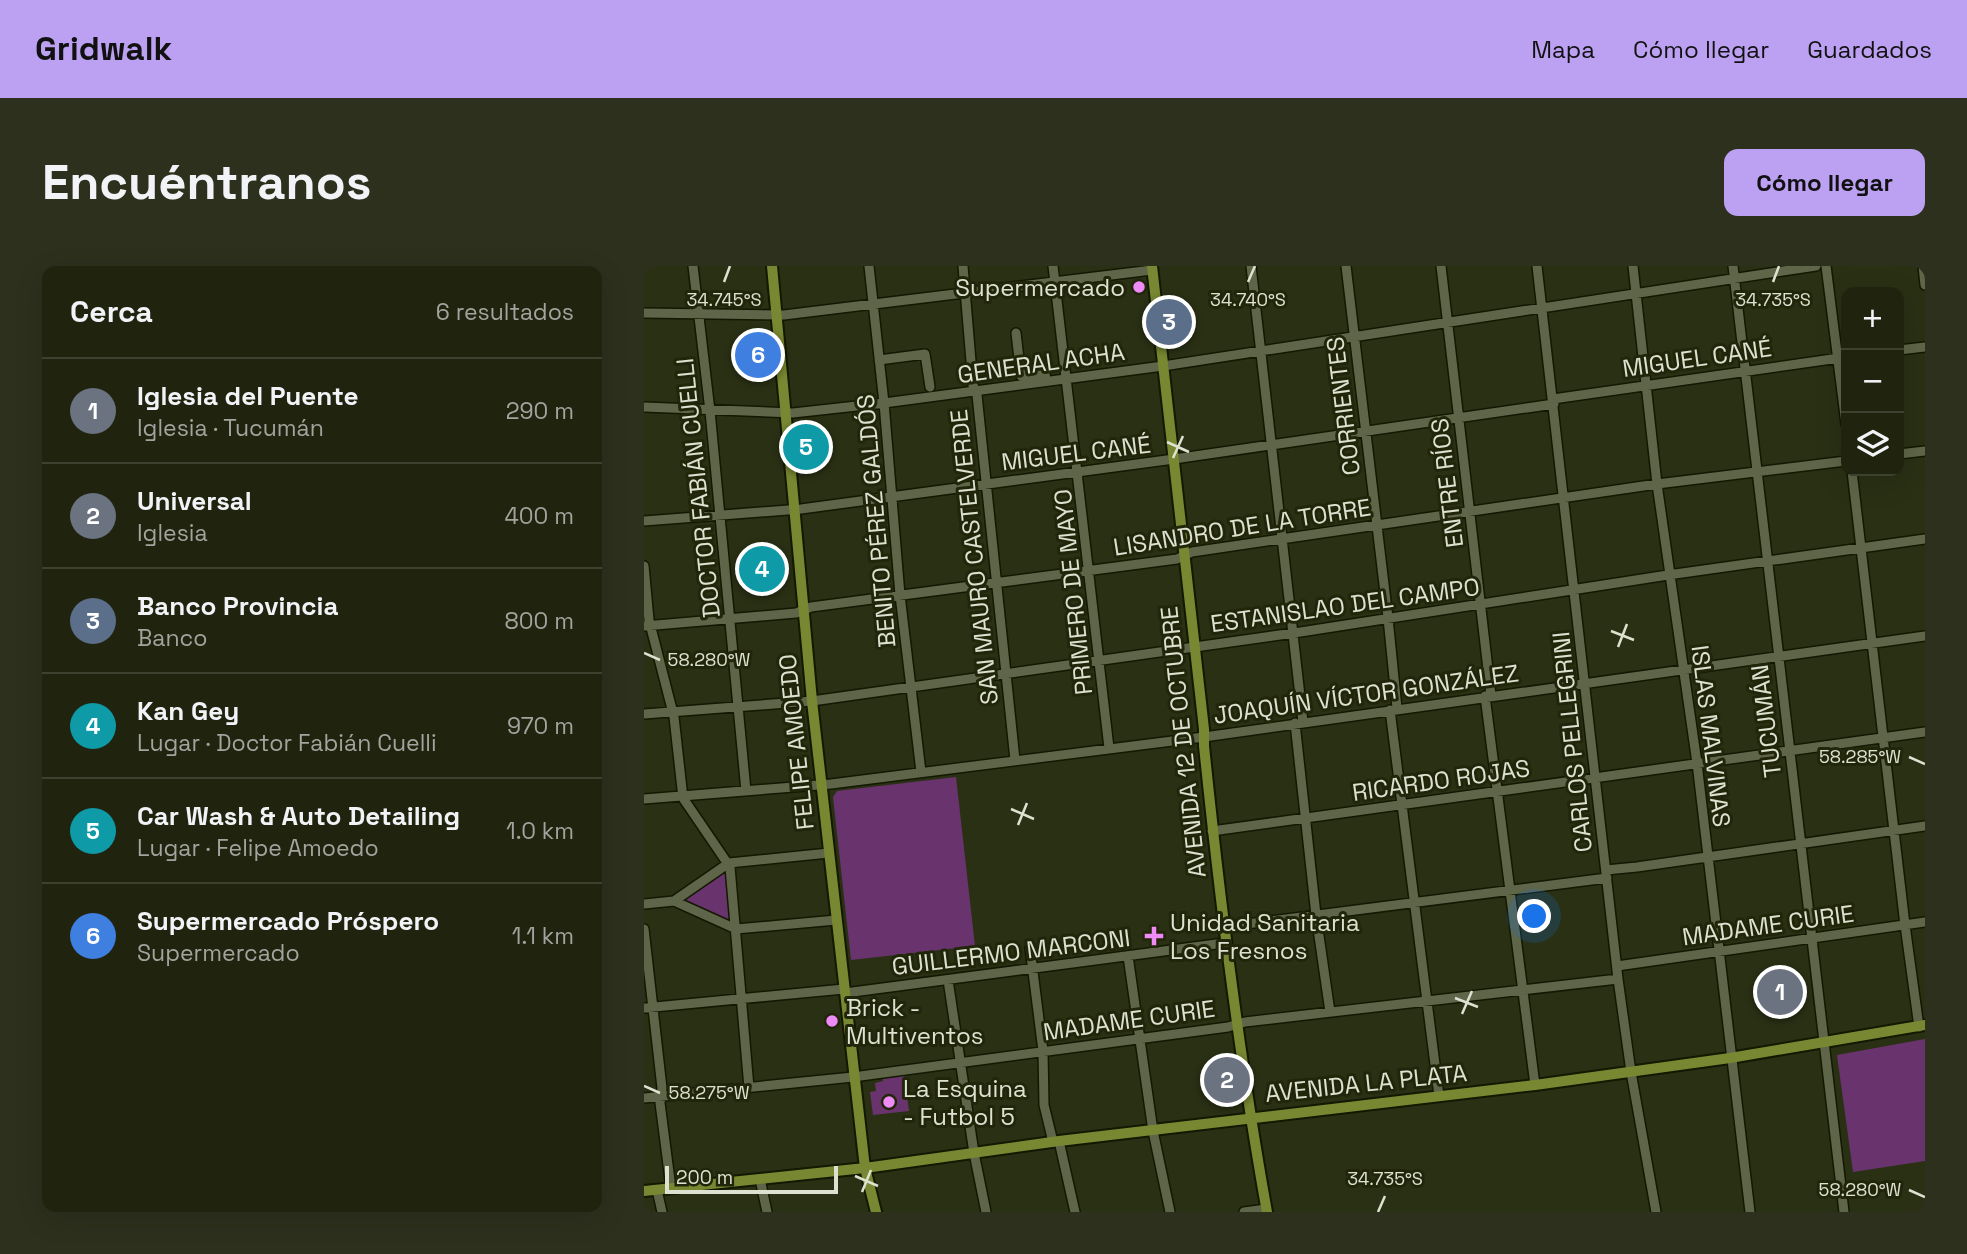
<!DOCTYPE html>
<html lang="es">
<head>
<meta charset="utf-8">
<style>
  :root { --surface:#20240f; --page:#2d301d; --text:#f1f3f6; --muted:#a2a49e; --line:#3d412f; --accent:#bca0f2 }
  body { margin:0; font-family:"Space Grotesk",sans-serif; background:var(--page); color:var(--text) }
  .controls { position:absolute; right:21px; top:21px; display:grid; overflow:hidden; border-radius:14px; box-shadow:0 7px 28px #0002 }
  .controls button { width:63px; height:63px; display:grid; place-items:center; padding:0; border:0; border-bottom:2px solid var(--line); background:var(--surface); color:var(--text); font:35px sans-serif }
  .scale { position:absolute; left:21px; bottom:18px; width:173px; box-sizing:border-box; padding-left:7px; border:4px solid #dce1d0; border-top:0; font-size:19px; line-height:24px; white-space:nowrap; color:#dce1d0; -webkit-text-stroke:5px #21260a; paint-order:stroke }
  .you { position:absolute; left:891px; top:651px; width:24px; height:24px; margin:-18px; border:5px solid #fff; border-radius:50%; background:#1a73e8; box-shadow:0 0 0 10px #1a73e833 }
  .badge { display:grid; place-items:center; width:46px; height:46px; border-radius:50%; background:var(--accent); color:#fff; font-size:23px; font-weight:700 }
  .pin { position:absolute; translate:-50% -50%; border:4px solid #fff; box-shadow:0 2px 7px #0006 }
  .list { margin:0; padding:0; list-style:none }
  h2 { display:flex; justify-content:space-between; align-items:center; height:91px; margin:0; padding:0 28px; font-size:30px }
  h2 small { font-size:23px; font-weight:400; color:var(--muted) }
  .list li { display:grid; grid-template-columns:46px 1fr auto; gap:21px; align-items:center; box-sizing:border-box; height:105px; padding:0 28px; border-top:2px solid var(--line) }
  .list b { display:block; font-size:26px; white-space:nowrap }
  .list p { margin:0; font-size:23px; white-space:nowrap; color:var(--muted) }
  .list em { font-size:23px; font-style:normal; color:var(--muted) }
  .icon { flex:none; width:38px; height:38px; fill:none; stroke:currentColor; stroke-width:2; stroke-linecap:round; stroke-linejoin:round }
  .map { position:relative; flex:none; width:1281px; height:946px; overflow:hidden; border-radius:14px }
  header { display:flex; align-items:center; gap:42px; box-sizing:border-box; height:98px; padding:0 35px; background:var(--accent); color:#111 }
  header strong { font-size:33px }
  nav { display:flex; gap:38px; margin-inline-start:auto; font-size:24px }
  .intro { display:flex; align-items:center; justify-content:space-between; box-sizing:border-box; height:168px; padding:0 42px }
  h1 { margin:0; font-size:49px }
  .button { padding:18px 32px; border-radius:14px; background:var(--accent); color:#111; font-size:24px; font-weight:700 }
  main { display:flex; gap:42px; padding:0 42px }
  aside { flex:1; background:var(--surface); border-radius:14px; box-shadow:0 7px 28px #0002 }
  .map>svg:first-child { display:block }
  .green { fill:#69346e }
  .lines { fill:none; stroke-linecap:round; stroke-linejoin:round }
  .minor-casing { stroke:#131800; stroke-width:12 }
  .major-casing { stroke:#131800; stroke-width:14 }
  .minor { stroke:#5e6548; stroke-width:9 }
  .major { stroke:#788731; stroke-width:10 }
  .ticks { fill:none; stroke:#dce1d0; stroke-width:2.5 }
  .poi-dot { fill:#ef8bf7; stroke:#21260a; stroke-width:2.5 }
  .labels { text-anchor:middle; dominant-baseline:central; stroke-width:6; stroke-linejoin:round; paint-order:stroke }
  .poi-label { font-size:24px; fill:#dce1d0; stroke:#21260a; text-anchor:start }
  .street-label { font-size:24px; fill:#dce1d0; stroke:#21260a }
  .ticks-label { font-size:18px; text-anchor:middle; fill:#dce1d0; stroke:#21260a; stroke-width:6; stroke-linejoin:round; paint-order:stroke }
</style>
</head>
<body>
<header>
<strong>Gridwalk</strong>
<nav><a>Mapa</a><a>Cómo llegar</a><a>Guardados</a></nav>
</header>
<div class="intro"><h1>Encuéntranos</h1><a class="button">Cómo llegar</a></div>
<main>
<aside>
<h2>Cerca<small>6 resultados</small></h2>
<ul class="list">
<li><span class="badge" style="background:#6b7280">1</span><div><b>Iglesia del Puente</b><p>Iglesia · Tucumán</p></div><em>290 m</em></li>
<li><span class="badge" style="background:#6b7280">2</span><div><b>Universal</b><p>Iglesia</p></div><em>400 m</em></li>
<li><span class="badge" style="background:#5c6f8a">3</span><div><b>Banco Provincia</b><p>Banco</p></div><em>800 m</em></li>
<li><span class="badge" style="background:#0f9aa8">4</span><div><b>Kan Gey</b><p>Lugar · Doctor Fabián Cuelli</p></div><em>970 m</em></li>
<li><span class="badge" style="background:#0f9aa8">5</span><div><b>Car Wash &amp; Auto Detailing</b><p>Lugar · Felipe Amoedo</p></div><em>1.0 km</em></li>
<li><span class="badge" style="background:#3f7fe0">6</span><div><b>Supermercado Próspero</b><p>Supermercado</p></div><em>1.1 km</em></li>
</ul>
</aside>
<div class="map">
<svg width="1281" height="946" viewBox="0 0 1281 946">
  <rect width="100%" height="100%" fill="#2a3014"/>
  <path class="green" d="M312,511L331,680L207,694L189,531L193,525Z
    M83,603L88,658L38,635Z
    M1281,773V895L1209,906L1193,789Z
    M260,809L265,845L229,849L226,826L232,825L231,817L239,815V812Z"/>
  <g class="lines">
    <g class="minor-casing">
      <path id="minor" d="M49,0L66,145L102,525
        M225,0L240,137L256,329L277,506
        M319,0L329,119L333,129L371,494
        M409,0L465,482
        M607,0L659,456
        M702,0L744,352L753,442
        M797,0L847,429
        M893,0L974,713L987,806L1012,946
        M989,0L1013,218L1053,497L1106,946
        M1089,0L1200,946
        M1182,0L1202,158
        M1279,0L1281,19
        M0,47L140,49L508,4
        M372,67L377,110L401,107L402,115
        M1255,84L1281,81
        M235,94L281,88L286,121
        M909,133L1202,91
        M0,141L149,147L240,137L519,100L1172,0
        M1255,188L1281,185
        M1208,205L1261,659L1275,761
        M0,255L157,243L530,193L910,138
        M0,300L5,354L30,451L39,532L86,601L105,822
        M0,360L152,347L167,341L533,293L548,286L1013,218L1202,195
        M841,430L891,819
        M746,444L795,830
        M0,448L168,435L650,367L1024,309L1281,273
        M651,457L672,649L686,746
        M0,533L187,518L560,471L1281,370
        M568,565L1281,466
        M962,604L993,601L1281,560
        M30,635L85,597L185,587
        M0,638L30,635L92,663L192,654
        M579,661L963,612
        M0,663L18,822L16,837L27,922
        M386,682L399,785L400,839L409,876
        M484,690L509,865L526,946
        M973,700L1281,656
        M304,714L330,887L342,946
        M201,727L580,677
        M0,742L200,723
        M0,832L209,811L584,761L601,756L974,713
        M415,875L431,946
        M116,913L123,946
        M13,924L18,946
        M600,946L622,943"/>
    </g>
    <g class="major-casing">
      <path id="major" d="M128,0L168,435L221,902L232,946
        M508,0L560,463V480C576,636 595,791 623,946
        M0,925L221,902L415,875L891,819L1086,792L1281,759"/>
    </g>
    <use href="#minor" class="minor"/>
    <use href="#major" class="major"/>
  </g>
  <path class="ticks" d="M80,16L86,0M604,16L611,0M1129,16L1135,0M523,176L545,186M529,192L539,170M967,365L990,374M974,381L983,358M0,387L16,394M1265,491L1281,498M367,543L390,553M374,559L383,537M811,732L834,741M818,748L828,725M0,820L16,827M211,910L234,920M1265,924L1281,931M218,926L227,904M734,946L741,930"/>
  <g class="poi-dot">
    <circle cx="495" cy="21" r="7"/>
    <path d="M506.5 659.5h7v7h7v7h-7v7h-7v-7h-7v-7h7z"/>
    <circle cx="188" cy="755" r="7"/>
    <circle cx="245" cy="836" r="7"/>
  </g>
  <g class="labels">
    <g class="poi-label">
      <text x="481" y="21" text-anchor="end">Supermercado</text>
      <text x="526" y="656">Unidad Sanitaria<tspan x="526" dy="28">Los Fresnos</tspan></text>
      <text x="202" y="741">Brick -<tspan x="202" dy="28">Multiventos</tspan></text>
      <text x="259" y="822">La Esquina<tspan x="259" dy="28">- Futbol 5</tspan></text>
    </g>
    <g class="street-label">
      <text transform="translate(1053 92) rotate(-8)">MIGUEL CANÉ</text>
      <text transform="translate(397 97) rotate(-8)">GENERAL ACHA</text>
      <text transform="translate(699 140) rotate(-97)">CORRIENTES</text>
      <text transform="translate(432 187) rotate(-7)">MIGUEL CANÉ</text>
      <text transform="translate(803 217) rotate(-97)">ENTRE RÍOS</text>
      <text transform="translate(54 222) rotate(-96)">DOCTOR FABIÁN CUELLI</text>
      <text transform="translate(232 255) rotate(-95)">BENITO PÉREZ GALDÓS</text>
      <text transform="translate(598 261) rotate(-9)">LISANDRO DE LA TORRE</text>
      <text transform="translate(330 291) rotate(-96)">SAN MAURO CASTELVERDE</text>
      <text transform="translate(429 326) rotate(-96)">PRIMERO DE MAYO</text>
      <text transform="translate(701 339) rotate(-8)">ESTANISLAO DEL CAMPO</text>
      <text transform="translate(722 428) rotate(-8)">JOAQUÍN VÍCTOR GONZÁLEZ</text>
      <text transform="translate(1122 455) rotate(-97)">TUCUMÁN</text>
      <text transform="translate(1067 470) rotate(83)">ISLAS MALVINAS</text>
      <text transform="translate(152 476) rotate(-96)">FELIPE AMOEDO</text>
      <text transform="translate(539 476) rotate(-96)">AVENIDA 12 DE OCTUBRE</text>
      <text transform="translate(928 476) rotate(-96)">CARLOS PELLEGRINI</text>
      <text transform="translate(797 514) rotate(-8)">RICARDO ROJAS</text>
      <text transform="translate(1124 659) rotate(-8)">MADAME CURIE</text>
      <text transform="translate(367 686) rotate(-7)">GUILLERMO MARCONI</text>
      <text transform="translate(485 754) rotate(-8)">MADAME CURIE</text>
      <text transform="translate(722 817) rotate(-6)">AVENIDA LA PLATA</text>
    </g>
  </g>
  <g class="ticks-label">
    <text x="80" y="40">34.745°S</text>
    <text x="604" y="40">34.740°S</text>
    <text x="1129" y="40">34.735°S</text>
    <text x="65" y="400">58.280°W</text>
    <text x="1216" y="497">58.285°W</text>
    <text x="65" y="833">58.275°W</text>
    <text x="741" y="919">34.735°S</text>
    <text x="1216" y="930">58.280°W</text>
  </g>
</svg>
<div class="controls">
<button>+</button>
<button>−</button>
<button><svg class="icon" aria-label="layers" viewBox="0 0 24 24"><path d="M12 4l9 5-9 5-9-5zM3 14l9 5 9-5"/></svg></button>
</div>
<div class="scale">200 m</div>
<div class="you"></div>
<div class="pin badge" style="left:1136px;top:726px;background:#6b7280">1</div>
<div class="pin badge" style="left:583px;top:814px;background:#6b7280">2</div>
<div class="pin badge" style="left:525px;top:56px;background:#5c6f8a">3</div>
<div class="pin badge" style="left:118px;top:303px;background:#0f9aa8">4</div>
<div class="pin badge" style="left:162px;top:181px;background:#0f9aa8">5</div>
<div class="pin badge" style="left:114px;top:89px;background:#3f7fe0">6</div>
</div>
</main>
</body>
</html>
